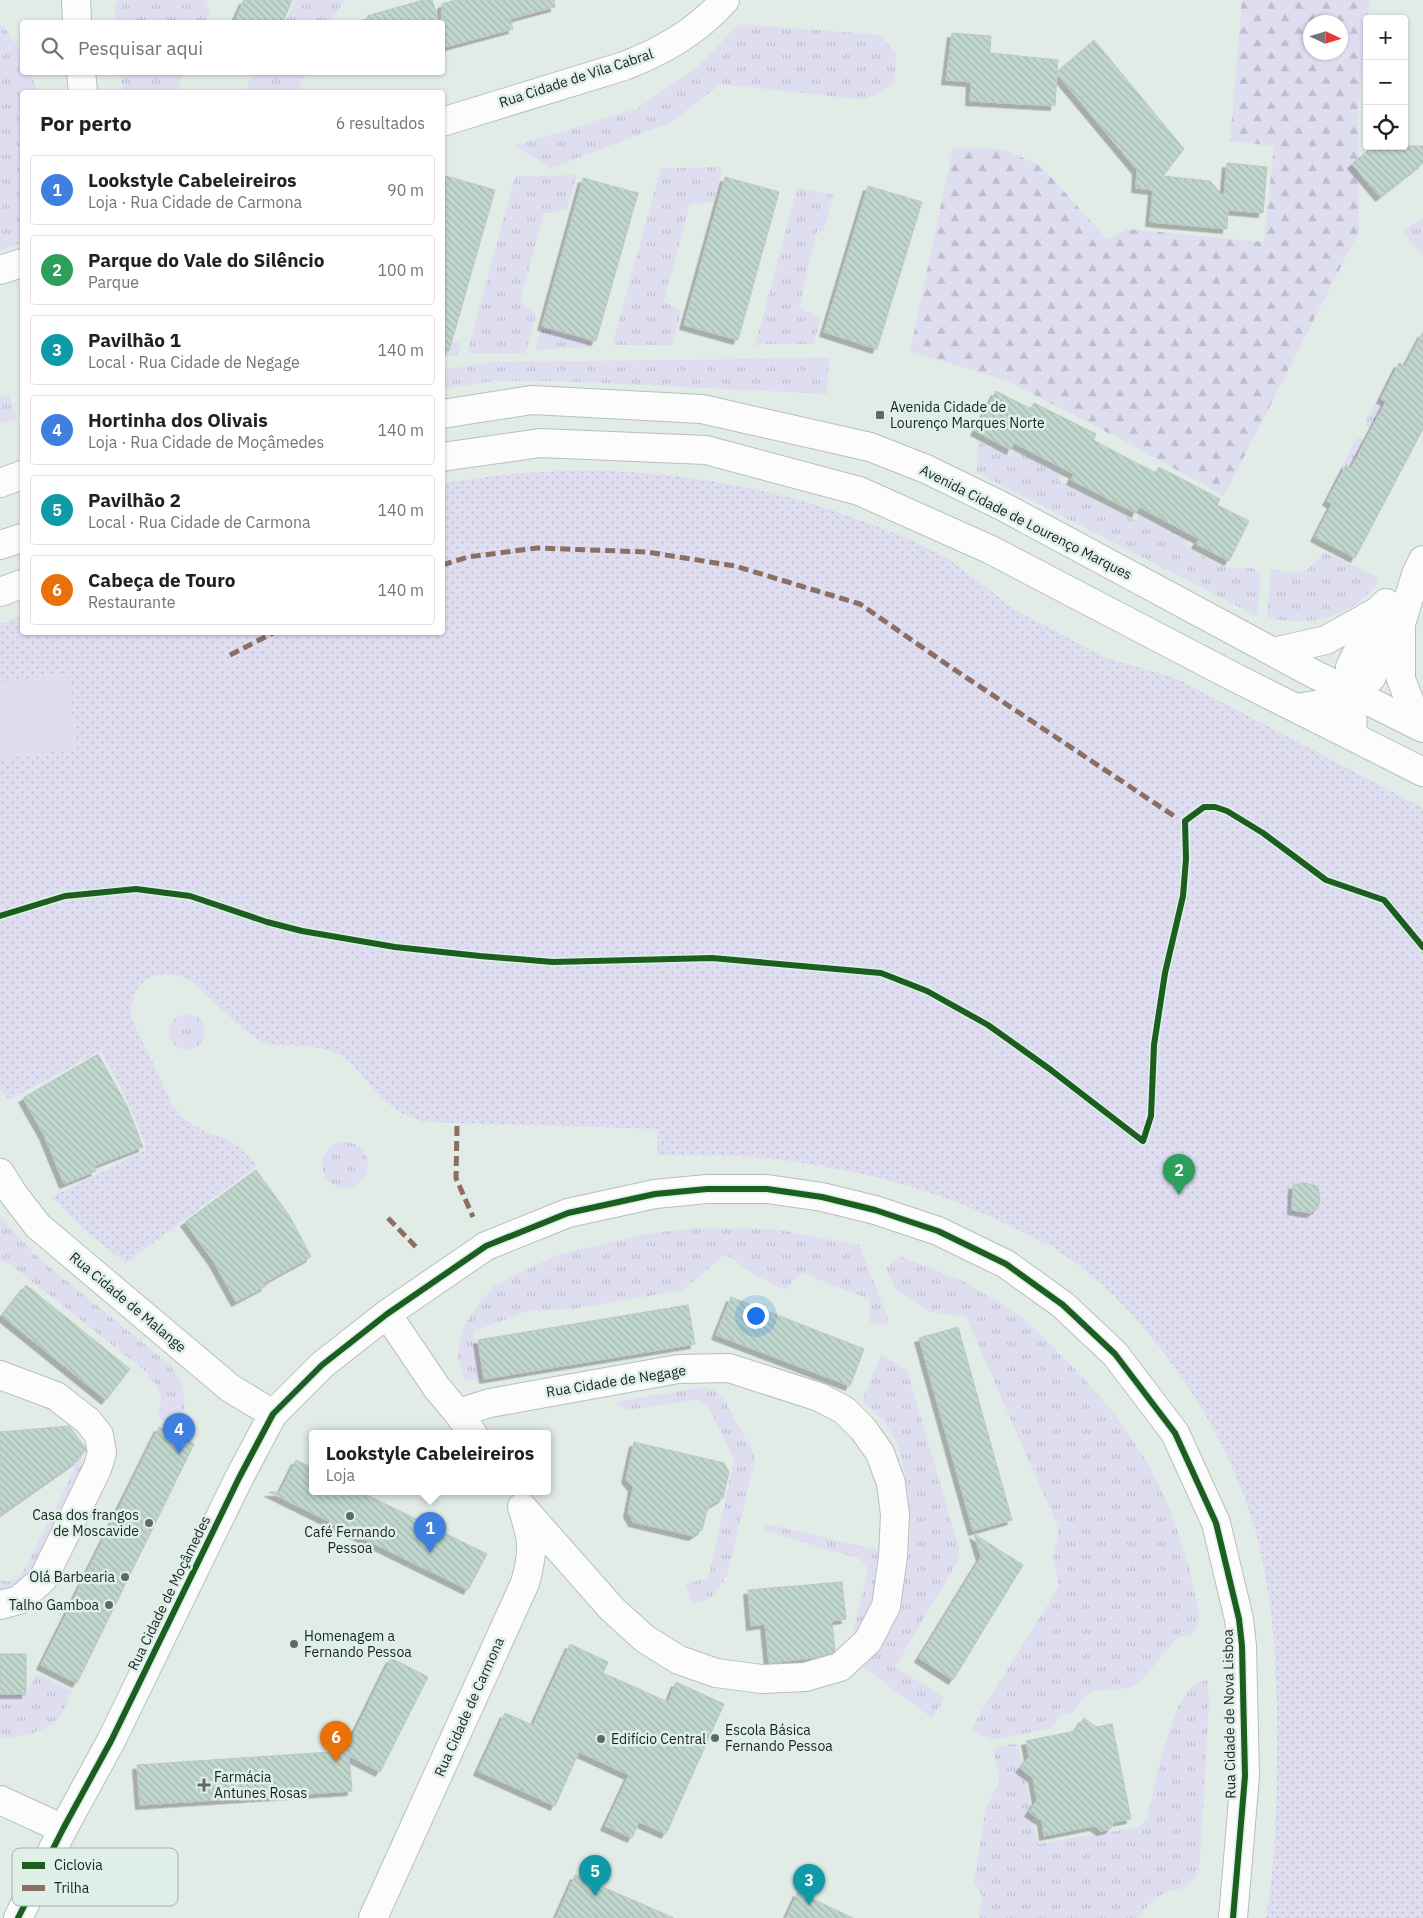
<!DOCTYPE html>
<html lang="pt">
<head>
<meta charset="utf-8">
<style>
  :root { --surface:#fff; --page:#f2f2f2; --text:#202124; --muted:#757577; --line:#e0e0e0; --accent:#616965 }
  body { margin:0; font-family:"IBM Plex Sans",sans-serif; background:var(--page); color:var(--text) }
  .controls { position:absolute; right:15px; top:15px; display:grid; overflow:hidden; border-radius:5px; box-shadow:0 1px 4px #0004 }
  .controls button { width:45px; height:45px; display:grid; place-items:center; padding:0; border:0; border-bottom:1px solid var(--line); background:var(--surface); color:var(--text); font:25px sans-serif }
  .compass { position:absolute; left:1303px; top:15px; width:45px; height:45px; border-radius:50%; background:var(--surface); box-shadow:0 1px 4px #0004; rotate:94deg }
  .you { position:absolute; left:755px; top:1315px; width:18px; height:18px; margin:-12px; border:4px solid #fff; border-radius:50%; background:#1a73e8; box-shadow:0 0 0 8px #1a73e833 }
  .badge { display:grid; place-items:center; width:32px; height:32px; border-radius:50%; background:var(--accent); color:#fff; font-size:16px; font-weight:700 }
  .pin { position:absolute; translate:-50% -41px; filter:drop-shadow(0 1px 2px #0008) }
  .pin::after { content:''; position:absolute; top:26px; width:18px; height:15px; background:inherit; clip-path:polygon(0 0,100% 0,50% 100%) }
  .popup { position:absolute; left:309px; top:1430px; width:242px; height:65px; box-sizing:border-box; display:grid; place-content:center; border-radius:5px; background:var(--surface); filter:drop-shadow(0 1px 4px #0005); font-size:16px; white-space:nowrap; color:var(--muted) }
  .popup b { font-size:19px; color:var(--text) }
  .popup::after { content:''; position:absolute; left:50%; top:100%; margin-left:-10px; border:10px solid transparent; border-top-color:var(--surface) }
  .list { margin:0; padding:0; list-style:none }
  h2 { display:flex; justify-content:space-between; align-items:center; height:65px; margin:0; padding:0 20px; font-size:21px }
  h2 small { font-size:16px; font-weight:400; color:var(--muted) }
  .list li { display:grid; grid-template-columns:32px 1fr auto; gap:15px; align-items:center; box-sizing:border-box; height:70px; margin:0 10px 10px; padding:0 10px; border:1px solid var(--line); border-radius:5px }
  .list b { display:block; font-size:19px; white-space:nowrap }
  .list p { margin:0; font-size:16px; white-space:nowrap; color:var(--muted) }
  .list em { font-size:16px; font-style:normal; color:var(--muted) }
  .icon { flex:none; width:28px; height:28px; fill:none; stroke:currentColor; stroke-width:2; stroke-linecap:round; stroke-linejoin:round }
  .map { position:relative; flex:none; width:1423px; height:1918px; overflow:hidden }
  .search { position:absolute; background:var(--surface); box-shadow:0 1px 4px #0004; left:20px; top:20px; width:425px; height:55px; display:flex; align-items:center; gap:12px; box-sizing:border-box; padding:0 18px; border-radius:5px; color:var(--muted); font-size:19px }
  .panel { position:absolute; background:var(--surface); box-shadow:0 1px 4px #0004; left:20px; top:90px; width:425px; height:545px; border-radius:5px }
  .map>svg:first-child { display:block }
  .grass { fill:url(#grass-tufts) }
  .forest { fill:url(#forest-firs); fill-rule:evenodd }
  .park { fill:url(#park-dots) }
  .pitch { fill:#dfdef1 }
  .building { fill:url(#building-back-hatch); stroke:#bfc6c3; filter:url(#shadow) }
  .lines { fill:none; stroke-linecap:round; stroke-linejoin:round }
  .minor-casing { stroke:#b8bfbc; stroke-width:30 }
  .tertiary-casing { stroke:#b8bfbc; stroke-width:30 }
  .minor { stroke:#fbfcfb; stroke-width:28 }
  .tertiary { stroke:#fbfcfb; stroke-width:28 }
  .quiet { stroke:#8d6e63; stroke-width:5; stroke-dasharray:10 5; stroke-linecap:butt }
  .cycleway-casing { stroke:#def0e8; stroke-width:9 }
  .cycleway { stroke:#1b5e20; stroke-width:6 }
  .poi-dot { fill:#616965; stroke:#def0e8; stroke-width:2 }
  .labels { text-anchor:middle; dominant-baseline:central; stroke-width:5; stroke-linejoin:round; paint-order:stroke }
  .street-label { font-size:14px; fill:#1b221f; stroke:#def0e8 }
  .poi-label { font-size:14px; fill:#1b221f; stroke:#def0e8; text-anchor:start }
  .key { fill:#def0e8; stroke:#a4b2ac; stroke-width:1 }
  .key-label { font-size:14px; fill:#1b221f }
</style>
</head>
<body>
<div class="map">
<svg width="1423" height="1918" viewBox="0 0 1423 1918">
  <defs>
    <pattern id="grass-tufts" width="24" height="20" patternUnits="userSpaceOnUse" patternTransform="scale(1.25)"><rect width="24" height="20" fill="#dfdef1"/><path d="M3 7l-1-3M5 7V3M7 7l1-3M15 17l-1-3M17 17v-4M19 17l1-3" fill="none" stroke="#bfbece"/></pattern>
    <pattern id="forest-firs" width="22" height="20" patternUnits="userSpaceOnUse" patternTransform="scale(1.25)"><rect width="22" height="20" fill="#dfdef1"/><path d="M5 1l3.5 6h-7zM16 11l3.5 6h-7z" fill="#bfbece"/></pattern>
    <pattern id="park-dots" width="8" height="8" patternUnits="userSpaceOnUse" patternTransform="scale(1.25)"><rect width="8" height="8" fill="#dfdef1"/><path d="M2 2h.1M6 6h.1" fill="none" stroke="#bfbece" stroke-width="1.8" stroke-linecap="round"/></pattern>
    <pattern id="building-back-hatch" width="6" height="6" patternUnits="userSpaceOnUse" patternTransform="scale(1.25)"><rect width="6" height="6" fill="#c0d7cd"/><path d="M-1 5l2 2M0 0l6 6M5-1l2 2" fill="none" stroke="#a4b8b0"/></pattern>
    <filter id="shadow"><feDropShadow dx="-4.5" dy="4.5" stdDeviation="0" flood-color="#0004"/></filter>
  </defs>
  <rect width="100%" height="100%" fill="#e2ece7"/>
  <path class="grass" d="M118,0H206L210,11L205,22H116L115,7Z
    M295,0H344L331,22H285Z
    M739,24L881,35L896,55L895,83L865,100L721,84L670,123L551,168L515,146L638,108L697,67Z
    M0,25H3L22,53V72L31,73L37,92H22V243L0,250Z
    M119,73V72L184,73L176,92H124Z
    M253,73V72L306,73L297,92H245Z
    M723,167L713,202L690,204L664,301L681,312L672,345H612L661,168Z
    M577,175L567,210L544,213L520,302L536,314L526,353H467L515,176Z
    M797,188L834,195L824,230L817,231L799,307L820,318L814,344H765L755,346Z
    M1423,217V256L1403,232Z
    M541,328L590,342L589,347L535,350Z
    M443,339L461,343L457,355L443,357Z
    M829,358L827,394L559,381H493L443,389V370L490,362Z
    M1393,369L1395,370L1381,398L1386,402L1372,428L1365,425V422Z
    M9,395L17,419L0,424V398Z
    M1359,438L1365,441L1351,468L1346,465L1331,493L1328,492L1356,439Z
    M979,442L1010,456L1014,450L1061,474L1059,481L1136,521L1140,515L1189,539L1185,546C1210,559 1222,572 1252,568L1261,575L1257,616L976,472Z
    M1324,552L1380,578C1357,618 1309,628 1267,617L1271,569C1301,575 1305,577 1324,552Z
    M169 1032a18 18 0 1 1 36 0a18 18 0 1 1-36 0Z
    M322 1165a23 23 0 1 1 46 0a23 23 0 1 1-46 0Z
    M0,1216L22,1241L41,1260L170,1365C186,1387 188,1402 180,1428L160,1419C157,1408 162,1406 161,1398C160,1388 149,1377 143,1369L15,1268L0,1260Z
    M695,1228L774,1229L859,1245L888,1319V1325L870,1323L869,1299L801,1273L785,1290L755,1275L725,1254L683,1290L573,1309L527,1311L474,1331L473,1338L476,1340L483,1379L467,1381L464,1379L458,1359L459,1342L464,1325L492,1287L557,1255L646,1234Z
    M900,1256L961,1280L1022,1317L1073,1367L1114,1413L1149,1465L1171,1511L1188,1562L1199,1613L1198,1625L1195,1632L1189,1636H1182L1175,1640L1139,1684L1129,1688L1094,1691L1085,1696L1073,1712L1064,1714L1056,1720L1051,1728L991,1740L970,1730L1059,1586L1053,1558L1059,1530L966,1317L930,1312L895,1289L886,1268Z
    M881,1355L907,1370L959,1548L958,1561L895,1667L945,1698L932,1718L863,1667C875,1656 885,1643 891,1627C911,1579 916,1516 903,1466C901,1459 900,1451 897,1444C888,1424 878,1415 862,1400Z
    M703,1387L715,1390L722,1396L752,1450L755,1461L727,1575C717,1592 714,1600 693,1604L685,1584L707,1578L710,1573L734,1459L708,1406L697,1400L625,1410L616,1404V1402Z
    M81,1455L83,1468L29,1578C22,1586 11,1592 0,1589V1580C10,1583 15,1581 22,1574L74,1471V1463Z
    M766,1524L875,1549L881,1554V1595L848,1651L867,1575V1568L860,1559L765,1531Z
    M37,1674L72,1691C68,1699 65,1710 59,1717C45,1733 21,1737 0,1738V1694H26Z
    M1208,1680L1209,1702L1200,1863C1197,1875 1193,1887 1179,1889C1175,1890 1171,1890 1167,1892C1154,1898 1146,1907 1137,1918H979L982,1896L974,1882L986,1806L1000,1782L993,1748L1018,1743L1038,1844L1139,1827L1147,1819C1154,1790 1171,1698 1196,1683C1200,1682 1204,1681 1208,1680Z"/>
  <path class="forest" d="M1242,0H1370L1358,110L1359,231L1224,496L1126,442L1007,381L910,351L953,148L1003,149L1041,166L1107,239L1128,229L1264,242L1274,146L1230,141ZM1310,22H1340V52H1310Z"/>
  <path class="park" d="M560,471H611L661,474L711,481L760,490L810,503L857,519L905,537L949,559L1017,611L1106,658L1178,679L1423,808V1918H1266C1275,1865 1277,1810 1277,1756C1278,1683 1275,1608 1257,1537C1230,1432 1152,1316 1063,1254C1053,1246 1039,1241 1028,1235C959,1198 884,1175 808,1164C794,1162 781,1159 767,1158C731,1155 694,1156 657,1155L658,1129L424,1122C411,1117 398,1113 387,1103C370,1088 358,1066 338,1054C315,1042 287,1049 263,1042C249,1038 206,994 193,982C161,964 129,979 131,1017L172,1104C190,1130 208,1130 234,1144C243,1149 250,1158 257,1166L126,1263L88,1233L52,1197L147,1149C134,1114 119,1082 101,1051L9,1100L0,1089V624L22,616V632H442L443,483L509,474Z"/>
  <path class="pitch" d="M67,673L77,748L0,759V683Z"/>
  <path class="building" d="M244,0H292L283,22H234Z
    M423,0H432L439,22H368L367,16Z
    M456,0H554L555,7L510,19L513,29L442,48V4Z
    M952,33L991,36L990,53L1058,60L1057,72L1094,40L1184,149L1163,176L1210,181L1224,197L1227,163L1267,167L1263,213L1228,210L1227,229L1150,222L1153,190L1136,188L1137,170L1057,74L1055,106L970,101L971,82L946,80Z
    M1373,146H1423V163L1380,197L1352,164Z
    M442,175L495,190L449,351L442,350Z
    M725,177L779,192L738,340L684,325Z
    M583,178L638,193L596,341L542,326Z
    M868,186L922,202L877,349L824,332Z
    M1423,332V429L1355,558L1315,537L1332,504L1327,501L1346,465L1351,468L1386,401L1381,399L1399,363L1405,366Z
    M996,391L1031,409L1034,403L1096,434L1093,440L1125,457L1156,473L1159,467L1220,499L1217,505L1249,521L1229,561L1196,544L1199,539L1139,507L1136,513L1071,480L1074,474L1014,443L1011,450L975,431Z
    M98,1054L127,1106L143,1147L94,1166L96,1171L64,1184L44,1135L23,1098Z
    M256,1170L289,1215L311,1257L264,1283L266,1286L236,1302L214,1262L185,1222Z
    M1304,1183L1318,1186L1320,1202L1317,1209L1310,1213L1292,1210L1293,1185Z
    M26,1285L130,1369L106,1400L2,1316Z
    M731,1297L864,1349L850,1386L716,1335Z
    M688,1305L695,1344L484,1379L478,1340Z
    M958,1327L1012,1520L973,1531L919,1338Z
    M69,1426L85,1447L86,1451L79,1456L78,1460L74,1463L0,1515V1432Z
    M159,1427L194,1444L77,1683L41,1665Z
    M634,1442L724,1463L729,1472L723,1498L708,1507L702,1530L693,1536L633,1522L628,1513L633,1487L626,1479Z
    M296,1460L312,1468V1492H361L487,1554L468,1590L269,1492H280Z
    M974,1534L1023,1565L953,1680L919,1658L981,1557Z
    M842,1582L846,1619L832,1621L835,1651L832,1653L813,1658L769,1663L765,1624L751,1626L748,1590Z
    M570,1644L608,1662L603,1673L668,1702L676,1682L724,1704L666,1834L639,1822L632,1838L605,1826L629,1775L579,1752L555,1806L478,1771L505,1713L533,1725Z
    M0,1654H26V1694H0Z
    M391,1658L428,1677L380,1772L349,1756L352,1791L140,1805L137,1765L345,1751Z
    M1084,1718L1096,1727L1112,1724L1131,1819L1115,1822L1110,1829L1101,1831L1094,1826L1044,1836L1042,1821L1029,1812L1037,1800L1033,1778L1020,1768L1029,1757L1026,1741L1075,1731Z
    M575,1875L674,1918H556Z
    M798,1892L853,1918H786Z"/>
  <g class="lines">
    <g class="minor-casing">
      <path id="minor" d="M76,0L77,22
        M81,72L83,92
        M442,122L624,66C663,51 696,32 725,0
        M0,270L22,263
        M0,483L22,475
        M1297,708L1327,703L1351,693L1371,678L1401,624L1416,574L1423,560
        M1353,736L1350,667L1378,611L1386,603
        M0,1173L14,1195L38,1226L230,1388L273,1414
        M387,1314L437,1388L458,1413L473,1434
        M0,1375L56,1396L88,1421L99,1435L102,1453L97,1469L43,1579L19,1600L0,1605
        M458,1413L490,1403L678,1369L729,1368L819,1397L844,1410L863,1429L880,1453L891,1483L895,1515L893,1557L886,1606L868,1641L840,1667L805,1677L762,1679L716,1673L679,1660L645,1639L612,1609L522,1507
        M0,1800L63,1829
        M18,1918L63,1829L111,1741L239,1478L273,1414L322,1365L387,1314L486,1246L568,1213L655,1194L707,1189H767L822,1197L875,1210L938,1231L1006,1264L1063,1305L1115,1354L1175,1433L1216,1523L1239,1619L1242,1646L1245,1776L1233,1918
        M373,1918L525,1583C534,1551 533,1541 523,1510"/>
    </g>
    <g class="tertiary-casing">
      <path id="tertiary" d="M442,414L532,400L702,409L870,447L926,469L1002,506L1314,674L1423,728
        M442,457L540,443L706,450L859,491L989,549L1232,676L1423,772
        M0,545L22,538
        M0,592L22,584
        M1401,624V679L1419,726
        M1274,652L1326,640L1378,611"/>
    </g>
    <use href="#minor" class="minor"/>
    <use href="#tertiary" class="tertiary"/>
    <path class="quiet" d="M442,565L468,557L537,548L647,552L735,566L860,604L952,668L1177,818
      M230,655L275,632
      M457,1126L456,1178L473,1217
      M388,1218L416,1247"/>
    <g class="cycleway-casing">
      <path id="cycleway" d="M0,916L65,896L136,889L190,896L267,922L302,931L395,947L480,956L553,962L712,958L881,973L927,991L988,1025L1051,1070L1143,1141L1151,1116L1154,1045L1165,973L1183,896L1186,859L1185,821L1204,807H1215L1227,811L1263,833L1326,880L1384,900L1423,947
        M18,1918L63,1829L111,1741L239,1478L273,1414L322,1365L387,1314L486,1246L568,1213L655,1194L707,1189H767L822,1197L875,1210L938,1231L1006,1264L1063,1305L1115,1354L1175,1433L1216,1523L1239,1619L1242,1646L1245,1776L1233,1918"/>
    </g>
    <use href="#cycleway" class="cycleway"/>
  </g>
  <g class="poi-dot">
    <rect x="875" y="410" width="10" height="10" rx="2.5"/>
    <circle cx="350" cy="1516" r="5"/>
    <circle cx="149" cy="1523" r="5"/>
    <circle cx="125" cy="1577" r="5"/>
    <circle cx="109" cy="1605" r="5"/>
    <circle cx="294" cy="1644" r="5"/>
    <circle cx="715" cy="1738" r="5"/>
    <circle cx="601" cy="1739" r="5"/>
    <path d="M201.5 1777.5h5v5h5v5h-5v5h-5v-5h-5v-5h5z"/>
  </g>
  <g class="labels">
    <g class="street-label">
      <text transform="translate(576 78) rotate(-18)">Rua Cidade de Vila Cabral</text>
      <text transform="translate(1026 522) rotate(27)">Avenida Cidade de Lourenço Marques</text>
      <text transform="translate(128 1302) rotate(40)">Rua Cidade de Malange</text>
      <text transform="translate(616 1381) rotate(-9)">Rua Cidade de Negage</text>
      <text transform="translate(169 1593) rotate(-64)">Rua Cidade de Moçâmedes</text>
      <text transform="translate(469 1707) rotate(-66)">Rua Cidade de Carmona</text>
      <text transform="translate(1229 1714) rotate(-91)">Rua Cidade de Nova Lisboa</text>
    </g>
    <g class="poi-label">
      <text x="890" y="407">Avenida Cidade de<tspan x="890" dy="16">Lourenço Marques Norte</tspan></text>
      <text x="139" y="1515" text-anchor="end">Casa dos frangos<tspan x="139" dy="16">de Moscavide</tspan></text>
      <text x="350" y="1532" text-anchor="middle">Café Fernando<tspan x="350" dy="16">Pessoa</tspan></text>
      <text x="115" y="1577" text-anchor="end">Olá Barbearia</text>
      <text x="99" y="1605" text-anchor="end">Talho Gamboa</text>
      <text x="304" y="1636">Homenagem a<tspan x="304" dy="16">Fernando Pessoa</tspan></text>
      <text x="725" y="1730">Escola Básica<tspan x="725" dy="16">Fernando Pessoa</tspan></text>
      <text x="611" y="1739">Edifício Central</text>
      <text x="214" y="1777">Farmácia<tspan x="214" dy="16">Antunes Rosas</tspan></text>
    </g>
  </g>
  <rect x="12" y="1848" width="166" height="58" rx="8" class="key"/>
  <rect x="22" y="1862" width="23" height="7" fill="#1b5e20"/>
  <rect x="22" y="1885" width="23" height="6" fill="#8d6e63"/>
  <g class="key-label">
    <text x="54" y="1870">Ciclovia</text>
    <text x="54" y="1893">Trilha</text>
  </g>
</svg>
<div class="controls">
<button>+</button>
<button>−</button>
<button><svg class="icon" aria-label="locate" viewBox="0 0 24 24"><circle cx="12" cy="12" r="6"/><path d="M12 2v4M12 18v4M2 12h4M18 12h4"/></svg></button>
</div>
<svg class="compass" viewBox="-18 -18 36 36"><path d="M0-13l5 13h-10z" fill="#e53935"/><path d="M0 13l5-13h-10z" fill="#757577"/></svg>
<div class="you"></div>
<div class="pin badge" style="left:430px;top:1553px;background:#3f7fe0">1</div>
<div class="popup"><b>Lookstyle Cabeleireiros</b>Loja</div>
<div class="pin badge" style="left:1179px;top:1195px;background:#2e9e5b">2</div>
<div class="pin badge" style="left:809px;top:1905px;background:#0f9aa8">3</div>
<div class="pin badge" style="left:179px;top:1454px;background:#3f7fe0">4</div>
<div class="pin badge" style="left:595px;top:1896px;background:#0f9aa8">5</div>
<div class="pin badge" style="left:336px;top:1762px;background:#e8710a">6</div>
<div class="search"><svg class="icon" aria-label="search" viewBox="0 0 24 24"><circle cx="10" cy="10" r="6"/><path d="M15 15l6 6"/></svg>Pesquisar aqui</div>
<section class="panel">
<h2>Por perto<small>6 resultados</small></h2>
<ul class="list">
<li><span class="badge" style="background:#3f7fe0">1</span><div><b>Lookstyle Cabeleireiros</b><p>Loja · Rua Cidade de Carmona</p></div><em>90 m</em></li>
<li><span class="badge" style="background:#2e9e5b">2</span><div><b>Parque do Vale do Silêncio</b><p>Parque</p></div><em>100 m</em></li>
<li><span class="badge" style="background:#0f9aa8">3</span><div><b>Pavilhão 1</b><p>Local · Rua Cidade de Negage</p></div><em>140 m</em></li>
<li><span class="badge" style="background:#3f7fe0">4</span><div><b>Hortinha dos Olivais</b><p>Loja · Rua Cidade de Moçâmedes</p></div><em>140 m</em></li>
<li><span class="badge" style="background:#0f9aa8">5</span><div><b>Pavilhão 2</b><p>Local · Rua Cidade de Carmona</p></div><em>140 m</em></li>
<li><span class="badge" style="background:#e8710a">6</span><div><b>Cabeça de Touro</b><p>Restaurante</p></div><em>140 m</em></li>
</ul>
</section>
</div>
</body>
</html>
